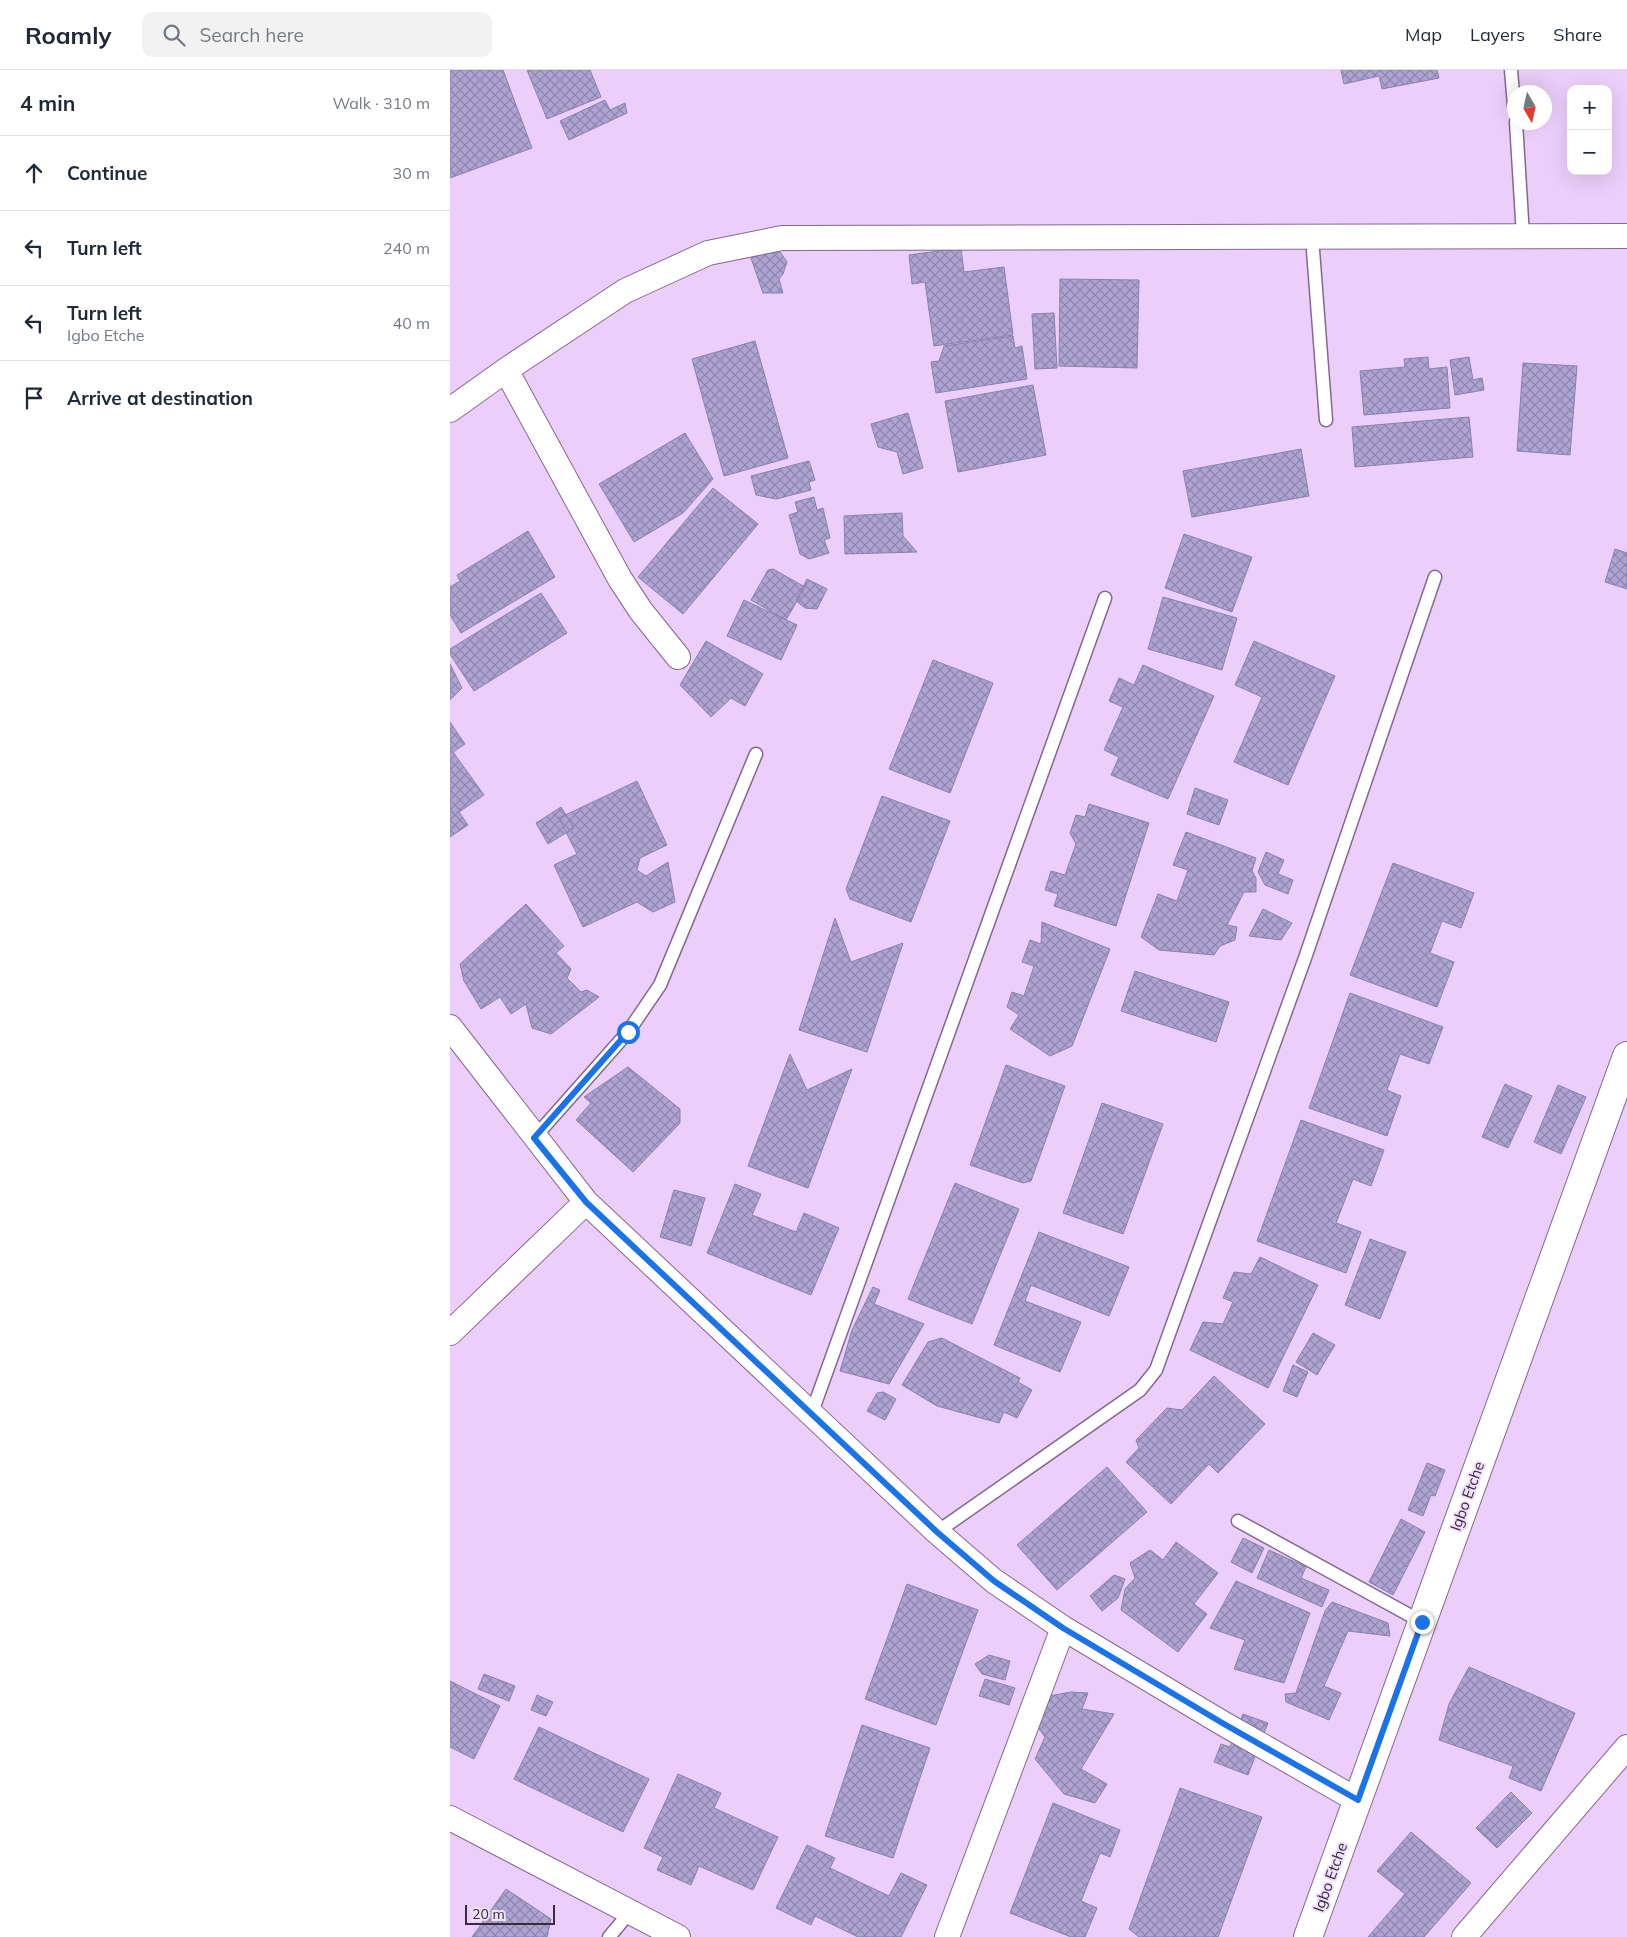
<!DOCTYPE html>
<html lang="en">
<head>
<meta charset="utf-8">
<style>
  :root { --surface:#fff; --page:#f2f2f3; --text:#1f2937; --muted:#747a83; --line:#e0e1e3 }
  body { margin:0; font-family:Mulish,sans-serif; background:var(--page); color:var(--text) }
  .controls { position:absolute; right:15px; top:15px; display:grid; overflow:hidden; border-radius:10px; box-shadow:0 5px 20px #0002 }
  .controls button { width:45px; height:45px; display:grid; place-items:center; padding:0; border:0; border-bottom:1px solid var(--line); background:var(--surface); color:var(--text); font:25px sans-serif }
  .compass { position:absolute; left:1057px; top:15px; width:45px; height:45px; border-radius:50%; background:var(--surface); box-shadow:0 5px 20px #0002; rotate:171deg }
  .scale { position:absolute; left:15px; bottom:12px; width:90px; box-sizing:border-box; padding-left:5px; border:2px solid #372c3d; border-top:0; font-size:14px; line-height:18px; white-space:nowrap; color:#372c3d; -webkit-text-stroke:4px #f2e0fb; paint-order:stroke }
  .stop { position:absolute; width:15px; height:15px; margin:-11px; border:4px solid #1a73e8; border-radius:50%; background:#fff }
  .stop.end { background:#1a73e8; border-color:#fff; box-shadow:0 1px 5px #0008 }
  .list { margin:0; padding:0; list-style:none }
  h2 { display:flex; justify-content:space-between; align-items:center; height:65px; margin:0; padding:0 20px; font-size:21px }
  h2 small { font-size:16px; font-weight:400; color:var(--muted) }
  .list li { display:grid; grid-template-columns:32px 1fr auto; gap:15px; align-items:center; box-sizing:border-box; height:75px; padding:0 20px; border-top:1px solid var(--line) }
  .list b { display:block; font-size:19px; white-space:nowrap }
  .list p { margin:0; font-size:16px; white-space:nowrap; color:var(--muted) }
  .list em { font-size:16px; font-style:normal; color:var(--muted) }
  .icon { flex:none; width:28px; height:28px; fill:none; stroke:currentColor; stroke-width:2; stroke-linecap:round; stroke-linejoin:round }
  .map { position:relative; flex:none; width:1177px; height:1867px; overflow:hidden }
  header { display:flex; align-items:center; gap:30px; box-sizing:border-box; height:70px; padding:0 25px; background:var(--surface); border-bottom:1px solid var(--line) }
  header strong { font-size:24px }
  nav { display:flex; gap:28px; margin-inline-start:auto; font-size:18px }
  .search { width:350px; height:45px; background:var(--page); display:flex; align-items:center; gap:12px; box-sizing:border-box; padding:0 18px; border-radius:10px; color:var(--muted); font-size:19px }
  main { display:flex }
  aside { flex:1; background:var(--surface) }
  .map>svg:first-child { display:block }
  .building { fill:url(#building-cross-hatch); stroke:#8a81ad }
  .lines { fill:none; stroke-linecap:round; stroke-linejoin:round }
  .service-casing { stroke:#836990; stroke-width:15 }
  .minor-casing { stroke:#836990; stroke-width:26 }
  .tertiary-casing { stroke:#836990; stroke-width:30 }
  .service { stroke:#fff; stroke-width:12 }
  .minor { stroke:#fff; stroke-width:24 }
  .tertiary { stroke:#fff; stroke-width:28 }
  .route { stroke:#1a73e8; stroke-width:6 }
  .labels { text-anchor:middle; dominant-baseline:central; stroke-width:4; stroke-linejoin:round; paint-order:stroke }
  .street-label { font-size:15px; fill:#372c3d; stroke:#f2e0fb }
</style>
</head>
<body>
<header>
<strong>Roamly</strong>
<div class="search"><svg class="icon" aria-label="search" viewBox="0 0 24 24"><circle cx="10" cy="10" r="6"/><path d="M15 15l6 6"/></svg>Search here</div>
<nav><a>Map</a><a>Layers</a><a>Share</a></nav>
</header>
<main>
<aside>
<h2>4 min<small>Walk · 310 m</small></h2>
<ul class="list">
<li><svg class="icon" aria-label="ahead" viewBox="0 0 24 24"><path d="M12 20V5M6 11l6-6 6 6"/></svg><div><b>Continue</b></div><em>30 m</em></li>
<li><svg class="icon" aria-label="left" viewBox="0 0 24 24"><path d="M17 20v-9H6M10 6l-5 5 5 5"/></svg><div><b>Turn left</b></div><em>240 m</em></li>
<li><svg class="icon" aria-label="left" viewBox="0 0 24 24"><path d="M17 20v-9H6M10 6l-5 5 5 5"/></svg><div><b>Turn left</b><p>Igbo Etche</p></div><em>40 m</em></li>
<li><svg class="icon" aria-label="arrive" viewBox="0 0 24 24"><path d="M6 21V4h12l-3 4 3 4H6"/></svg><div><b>Arrive at destination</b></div></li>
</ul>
</aside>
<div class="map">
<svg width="1177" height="1867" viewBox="0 0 1177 1867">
  <defs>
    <pattern id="building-cross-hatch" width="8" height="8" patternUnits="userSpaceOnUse" patternTransform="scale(1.25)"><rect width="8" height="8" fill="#aea4d3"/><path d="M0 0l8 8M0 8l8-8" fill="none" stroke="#8e86ac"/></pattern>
  </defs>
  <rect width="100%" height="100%" fill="#ebcefa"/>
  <path class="building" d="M0,0H53L82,78L0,108Z
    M77,0H140L151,27L97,49Z
    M891,0H987L989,8L932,19L929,6L894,14Z
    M155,30L160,40L175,33L177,43L119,70L110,51Z
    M511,178L514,202L554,197L563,265L484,276L475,212L462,214L459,185Z
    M328,179L337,192L333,204L329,209L333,223H313L301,188Z
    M610,209L689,210L687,298L609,296Z
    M604,243L607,298L585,299L582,244Z
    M563,266L565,278L572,276L577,309L486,323L481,292L489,291L494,276Z
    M305,271L338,388L274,406L242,289Z
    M978,287L979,299L997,297L1000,338L914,345L910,301L955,297L954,289Z
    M1019,287L1023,310L1032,308L1034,320L1005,325L1000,290Z
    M1073,293L1127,296L1120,385L1067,381Z
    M583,315L596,385L508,402L495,331Z
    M458,343L473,398L453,404L447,382L428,377L421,354Z
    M1019,347L1023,387L905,397L902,357Z
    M235,363L263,409L233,443L184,472L149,414Z
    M851,379L859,426L742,447L733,401Z
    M359,391L365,410L359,412L361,420L326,429L306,425L301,406Z
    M263,418L308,454L233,544L188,507Z
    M364,427L367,440L373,438L380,468L374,470L379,483L359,489L350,484L339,445L348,442L345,432Z
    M452,443L453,466L467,482L395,484L394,446Z
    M78,461L105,507L11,563L0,545V517L10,511L7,505Z
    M734,464L802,487L782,542L715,518Z
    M1165,479L1177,483V519L1155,512Z
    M323,499L355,517L336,550L301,530L318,500Z
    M357,509L377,519L367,539L355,538L346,531Z
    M91,523L117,563L24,621L0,584V579Z
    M713,527L787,548L772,600L698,579Z
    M294,530L347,555L331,590L277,566Z
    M256,571L313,604L295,636L281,628L261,647L230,615Z
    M804,571L885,606L838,715L784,692L812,627L785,615Z
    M483,590L543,613L500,723L439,699Z
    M0,594L12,618L0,630Z
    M693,595L764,626L718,729L661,705L669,687L654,680L673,637L659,631L669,608L684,615Z
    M0,652L15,674L3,682L34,725L9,742L18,755L0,767Z
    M187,711L217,775L190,788L187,800L196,806L218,792L225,832L203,842L187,832L133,857L104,795L127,784L109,748Z
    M745,718L778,730L769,755L737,744Z
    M432,726L500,751L461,852L400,829L396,819Z
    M639,734L699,753L666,856L604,836L608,824L595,820L601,801L615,805L626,774L620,763L626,745L635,747Z
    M111,737L124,758L98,774L86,753Z
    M736,762L806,788L802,801L806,808V822H794L777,855L787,857L785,870L770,876L764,885L709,880L691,867L708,824L727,831L738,800L723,795Z
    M816,782L834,790L828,804L843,810L838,824L815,815L808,802Z
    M943,793L1024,823L1011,858L992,851L980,883L1004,892L987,937L900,905Z
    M76,834L114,876L106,883L121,899L117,908L131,922L137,920L149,927L101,964L82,958L76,934L61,944L50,927L31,939L14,911L10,894Z
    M813,839L842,853L831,870L799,866Z
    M385,848L401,892L453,873L417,982L349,960Z
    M592,852L660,879L622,976L600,986L560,959L569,945L557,937L562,922L574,926L584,896L572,892L580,870L591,874Z
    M685,901L779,932L766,972L671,941Z
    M900,923L993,957L979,994L950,984L937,1020L951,1026L937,1066L859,1038Z
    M340,984L357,1020L402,999L358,1118L298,1096Z
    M556,995L615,1016L581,1111L573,1113L520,1095Z
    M178,997L230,1039V1053L183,1102L126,1050L141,1033L134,1027Z
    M1055,1014L1082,1026L1058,1078L1032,1067Z
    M1108,1015L1136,1027L1111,1084L1084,1072Z
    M652,1033L713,1054L673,1164L613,1143Z
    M851,1050L934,1080L921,1116L903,1109L886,1153L911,1162L896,1203L807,1171Z
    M505,1113L569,1139L522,1254L458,1229Z
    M285,1114L311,1124L302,1145L346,1162L354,1143L389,1158L361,1225L257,1183Z
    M224,1120L255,1128L241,1176L210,1167Z
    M589,1162L679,1197L659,1246L581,1215L575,1231L631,1252L610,1302L544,1275Z
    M920,1169L956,1182L930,1249L895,1235Z
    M810,1187L868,1215L818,1318L740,1280L753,1252L773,1254L783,1232L773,1228L784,1202L801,1204Z
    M423,1217L430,1220L424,1234L474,1254L439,1314L390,1301L402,1260Z
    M863,1263L885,1275L867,1305L846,1292Z
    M492,1268L570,1308L568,1312L582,1320L567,1348L554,1342L549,1353L487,1336L452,1315L478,1272Z
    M843,1295L858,1302L847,1327L833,1321Z
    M764,1306L815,1354L768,1403L759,1394L721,1434L676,1392L689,1378L686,1370L717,1338L732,1340Z
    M433,1322L446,1329L435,1350L417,1341L427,1323Z
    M977,1393L995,1400L985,1426L981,1425L973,1446L958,1440Z
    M657,1397L697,1442L607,1520L567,1475Z
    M951,1449L975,1462L943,1525L919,1512Z
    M793,1468L814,1478L802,1503L781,1492Z
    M726,1472L768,1503L744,1534L757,1544L728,1582L671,1540L675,1519L685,1508L680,1493L700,1480L713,1490Z
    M819,1480L856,1497L851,1508L879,1520L872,1537L807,1508Z
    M664,1505L675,1509L668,1528L652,1541L640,1526Z
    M786,1511L860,1543L834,1613L784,1599L795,1570L760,1558Z
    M457,1514L528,1540L486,1655L415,1629Z
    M882,1532L938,1553L940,1566L898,1561L874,1616L891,1623L879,1650L836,1632L835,1624L846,1623L875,1541Z
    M539,1585L560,1591L555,1610L532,1604L525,1594Z
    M1019,1597L1125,1643L1091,1721L1059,1708L1063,1696L989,1670L999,1634Z
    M34,1604L65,1616L59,1631L28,1619Z
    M535,1609L565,1618L559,1635L529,1626Z
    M0,1611L50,1636L24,1689L0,1677Z
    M621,1622L638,1623L632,1639L664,1644L631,1699L657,1714L645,1733L614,1724L585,1689L595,1667L587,1656L599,1626Z
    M87,1625L103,1632L96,1646L81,1640Z
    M793,1644L818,1653L798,1705L764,1692L771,1674L780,1677Z
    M412,1655L480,1678L443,1788L375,1766Z
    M89,1657L199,1709L173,1762L64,1709Z
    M228,1704L271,1723L264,1738L328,1767L303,1820L249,1796L241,1815L207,1800L213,1787L194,1778Z
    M730,1718L812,1747L768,1867H689L679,1859Z
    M1061,1722L1082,1743L1047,1778L1026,1758Z
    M603,1733L670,1760L660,1787L650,1783L631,1831L647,1838L635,1867H621L560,1843Z
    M961,1762L1021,1813L974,1867H918L955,1824L927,1801Z
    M357,1775L385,1788L380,1798L439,1826L451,1803L477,1815L451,1867H408L365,1846L361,1855L326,1838Z
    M56,1819L101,1849L97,1867H22Z"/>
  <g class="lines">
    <g class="service-casing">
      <path id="service" d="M1061,0L1064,36
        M1066,52L1073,166
        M862,167L876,350
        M84,1068L178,962L210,915L306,684
        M361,1345L655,528
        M788,1451L972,1552
        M487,1462L690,1320L706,1300L855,888L985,507
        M159,1867L180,1842"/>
    </g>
    <g class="minor-casing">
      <path id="minor" d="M56,300L170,509L191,541L228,587
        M0,340L56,300L175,221L258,183L332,168L1177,166
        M0,957L136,1132L487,1462L544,1511L613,1558L774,1654L907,1730
        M0,1263L136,1132
        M0,1748L228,1867
        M497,1867L613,1558
        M1014,1867L1177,1677"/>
    </g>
    <g class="tertiary-casing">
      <path id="tertiary" d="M858,1867L1177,986"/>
    </g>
    <use href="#service" class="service"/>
    <use href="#minor" class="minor"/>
    <use href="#tertiary" class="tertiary"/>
  </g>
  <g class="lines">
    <path class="route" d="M178,962L84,1068L136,1132L487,1462L544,1511L613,1558L774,1654L908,1730L972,1552"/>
  </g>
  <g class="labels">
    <g class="street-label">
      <text transform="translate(1017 1426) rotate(-70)">Igbo Etche</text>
      <text transform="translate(880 1807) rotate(-70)">Igbo Etche</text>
    </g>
  </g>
</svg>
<div class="controls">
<button>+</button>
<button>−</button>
</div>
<svg class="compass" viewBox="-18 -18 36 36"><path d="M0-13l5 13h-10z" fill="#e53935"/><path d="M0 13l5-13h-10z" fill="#747a83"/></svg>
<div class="scale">20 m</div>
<div class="stop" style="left:178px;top:962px"></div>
<div class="stop end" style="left:972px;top:1552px"></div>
</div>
</main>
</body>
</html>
